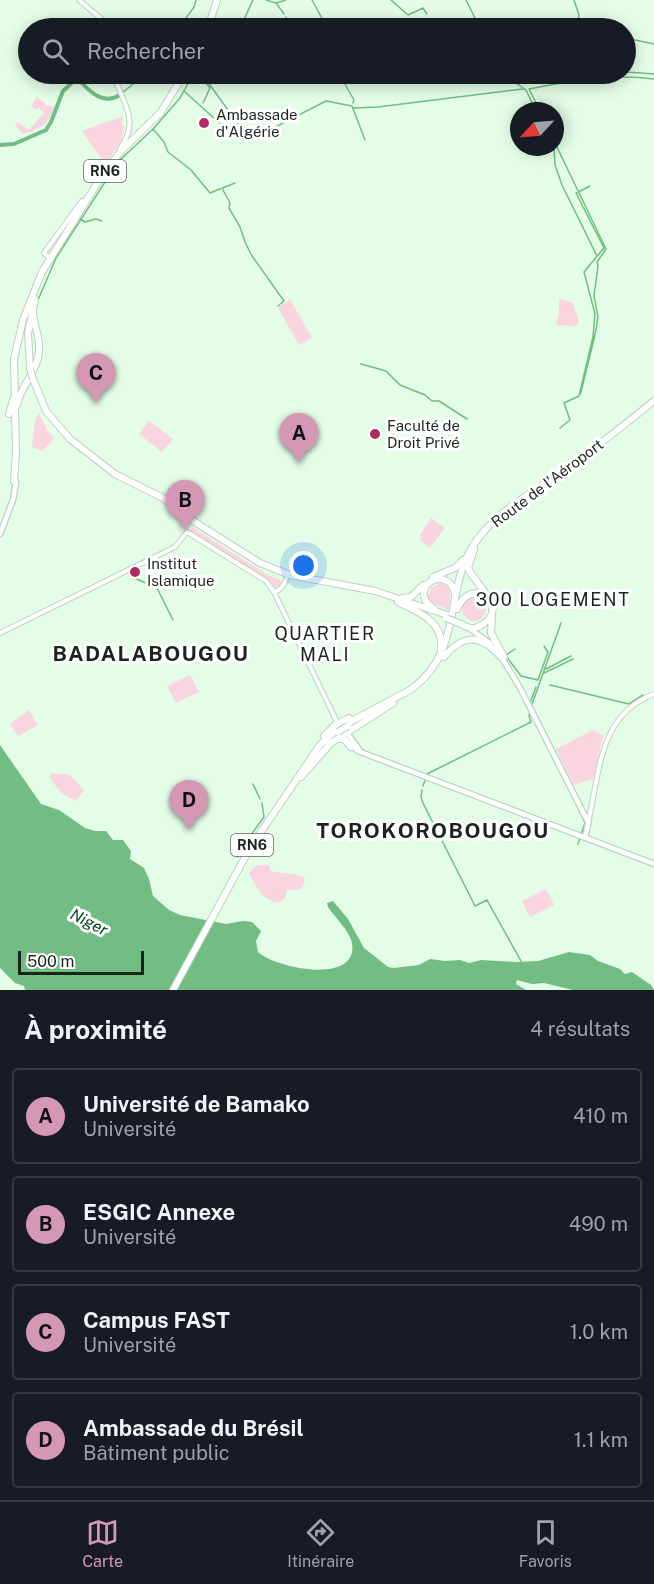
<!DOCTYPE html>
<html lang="fr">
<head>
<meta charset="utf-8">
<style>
  :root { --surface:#171b24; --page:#242831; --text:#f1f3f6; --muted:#9ea1a6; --line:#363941; --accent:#d598b4 }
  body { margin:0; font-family:"Public Sans",sans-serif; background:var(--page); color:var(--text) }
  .compass { position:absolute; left:510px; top:102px; width:54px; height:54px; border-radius:50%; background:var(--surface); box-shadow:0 3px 15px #0003; rotate:244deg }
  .scale { position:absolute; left:18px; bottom:15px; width:126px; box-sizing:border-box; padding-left:6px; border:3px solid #1c251d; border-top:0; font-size:16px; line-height:21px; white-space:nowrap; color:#1c251d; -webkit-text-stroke:4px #fff; paint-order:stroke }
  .you { position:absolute; left:304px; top:566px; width:21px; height:21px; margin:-15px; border:4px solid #fff; border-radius:50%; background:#1a73e8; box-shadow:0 0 0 9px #1a73e833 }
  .badge { display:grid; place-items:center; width:39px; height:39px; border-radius:50%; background:var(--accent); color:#111; font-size:20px; font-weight:700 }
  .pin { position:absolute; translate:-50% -50px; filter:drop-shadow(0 2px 3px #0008) }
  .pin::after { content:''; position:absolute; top:32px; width:21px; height:18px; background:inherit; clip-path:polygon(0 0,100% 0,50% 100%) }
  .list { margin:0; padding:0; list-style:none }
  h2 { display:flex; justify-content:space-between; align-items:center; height:78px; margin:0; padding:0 24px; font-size:26px }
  h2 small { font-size:20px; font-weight:400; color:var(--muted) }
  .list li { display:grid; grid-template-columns:39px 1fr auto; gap:18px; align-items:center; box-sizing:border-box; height:96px; margin:0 12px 12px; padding:0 12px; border:2px solid var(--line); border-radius:6px }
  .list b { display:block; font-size:22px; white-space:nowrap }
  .list p { margin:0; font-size:20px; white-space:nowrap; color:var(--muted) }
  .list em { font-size:20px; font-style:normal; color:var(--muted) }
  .icon { flex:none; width:33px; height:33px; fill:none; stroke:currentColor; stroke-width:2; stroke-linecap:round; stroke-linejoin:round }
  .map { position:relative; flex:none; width:654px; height:990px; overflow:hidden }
  .search { position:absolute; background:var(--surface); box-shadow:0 3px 15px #0003; left:18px; right:18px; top:18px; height:66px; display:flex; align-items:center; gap:15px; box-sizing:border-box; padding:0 21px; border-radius:33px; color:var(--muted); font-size:22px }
  .sheet { height:510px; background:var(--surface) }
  nav { display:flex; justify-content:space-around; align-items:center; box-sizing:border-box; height:84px; border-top:2px solid var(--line); background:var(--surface); font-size:16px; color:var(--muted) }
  nav a { display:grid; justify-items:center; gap:3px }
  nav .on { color:var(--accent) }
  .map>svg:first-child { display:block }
  .green { fill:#fad5df }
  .water { fill:#71bd83 }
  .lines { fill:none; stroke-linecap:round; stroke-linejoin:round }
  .stream { stroke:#71bd83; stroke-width:1.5 }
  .river { stroke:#71bd83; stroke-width:4 }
  .secondary-casing { stroke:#bad3be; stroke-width:6 }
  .primary-casing { stroke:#bad3be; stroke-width:7 }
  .highway-casing { stroke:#bad3be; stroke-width:8 }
  .secondary { stroke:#fff; stroke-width:4 }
  .primary { stroke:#fff; stroke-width:4.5 }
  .highway { stroke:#fff; stroke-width:6 }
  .highway-bridge-casing { stroke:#bad3be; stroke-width:8; stroke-linecap:butt }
  .highway-bridge { stroke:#fff; stroke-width:6 }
  .poi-dot { fill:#b32863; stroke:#fff; stroke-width:2 }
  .labels { text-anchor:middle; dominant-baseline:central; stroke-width:6; stroke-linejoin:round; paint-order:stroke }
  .shield { fill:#fff; stroke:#606661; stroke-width:1.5 }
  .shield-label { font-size:14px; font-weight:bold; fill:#1c251d }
  .poi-label { font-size:15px; fill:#1c251d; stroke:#fff; text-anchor:start }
  .street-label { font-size:15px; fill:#1c251d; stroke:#fff }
  .water-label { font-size:16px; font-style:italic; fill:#07431d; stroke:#fff }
  .quarter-label { font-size:18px; letter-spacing:1.5px; fill:#1c251d; stroke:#fff }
  .district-label { font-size:21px; font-weight:bold; letter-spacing:1.5px; fill:#1c251d; stroke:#fff }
</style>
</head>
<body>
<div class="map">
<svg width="654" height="990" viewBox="0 0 654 990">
  <rect width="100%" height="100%" fill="#e3fde7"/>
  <path class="green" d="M37,97L48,106H52L54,108C49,125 39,129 23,134L15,125L18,122L29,130L44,113L39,108L36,110L31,106Z
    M123,116L122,125L125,127L121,142L105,164L82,131Z
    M559,298L573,303L579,322L576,326L556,325L559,312Z
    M290,299L312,338L299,345L278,308Z
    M39,413L47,430L54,438L43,451L32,447L35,421Z
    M149,421L173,439L162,452L139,434Z
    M431,518L445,528L430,548L421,541L420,535Z
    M192,527L268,575L281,580L282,583L278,587L274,588L263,576L190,531Z
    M440,583C454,587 450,598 448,610L431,602L428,597L431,588Z
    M462 609a12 12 0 1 1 24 0a12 12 0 1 1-24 0Z
    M190,675L199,692L176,703L167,686Z
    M29,710L38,725L18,736L10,724Z
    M593,730L604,736L601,743L594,779L573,785L556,749Z
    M52,773L70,775L84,790L76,801L61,793L49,777Z
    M257,865H269L271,871C282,874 295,872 305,878L303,886L299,890H287L285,898L278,903C261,899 257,888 249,873Z
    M546,889L554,905L530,917L522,901Z"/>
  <path class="water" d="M0,745L41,804L59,810L85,828L95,831H106L113,840H123L131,851L130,859L144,868L149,879L153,896L169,910L180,915L226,924L243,921L252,922L261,931L256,941L258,952C275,968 359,986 352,943C351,933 334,916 328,907L327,903L333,901L348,919L364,948L388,967L394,968L419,965L430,959L445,961L460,960L469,963L481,960L515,962L538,961L569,952L590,955L598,961L620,969L625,974L632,972L651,985L654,990H573L544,983L532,984L517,980L516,984L526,990H25L24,986L15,983L0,968Z"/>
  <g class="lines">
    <path class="stream" d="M266,0L276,3L286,0
      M312,0L325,24L317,28
      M391,0L408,15L423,8L427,14
      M466,0L480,28
      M574,0L579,15L577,27
      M276,3L284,14
      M286,17L292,28
      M188,28L186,18L194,7L196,0
      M238,28L241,26L253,0
      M626,38L654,44
      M626,72L654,74
      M199,74L210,88L203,103
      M202,74L249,139
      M339,74L354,100L353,103
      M503,74L526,90L536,111
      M598,75L613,74
      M184,91L236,138L245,140L252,139L326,101L352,106L365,140
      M121,94L145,74
      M354,108L378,107L523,89
      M540,111L529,89C569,81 613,73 654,79
      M154,128L180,98L193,74
      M153,129L164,142L168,152L191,170L210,193L235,183
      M555,143L606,249L597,262L598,266L594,296L598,317L595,335L581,392L579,396L564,403L570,420L560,428
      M554,147L555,165L562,185L597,256
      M119,161L153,129
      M224,187L223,190L230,203L229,208L240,227L245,242L252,256L284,301L278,306
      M80,219L85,222L96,219L102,221
      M38,300L56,258L118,162
      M361,364L386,371L400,385L425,395L432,401H439L467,419
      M579,396L593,337L595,314L584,272L604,248L576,193L590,186
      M463,558L471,544
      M128,571L130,576L157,588L173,620
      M492,597L495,609
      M506,655L515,649
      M506,656L521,676L538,680L548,652L544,646
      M546,669L571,656
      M544,673L573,659
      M550,685L629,704L643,695
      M530,703L536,687
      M531,707L561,623
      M427,774L531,722L529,716L530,712
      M253,784L260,799
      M423,786L425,780
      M422,790L421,797L423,803L475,906L487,900L521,961
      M575,801L585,823L578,844
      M248,839L264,817L262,803
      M237,857L247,841"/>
    <path class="river" d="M0,145L14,144L46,130L51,122L63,91L74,81L81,82C91,93 104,105 120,95"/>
    <g class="secondary-casing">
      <path id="secondary" d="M79,0L112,28
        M114,74C120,101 142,118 120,149
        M51,259L44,253L82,201
        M274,592C282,590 285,583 288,574
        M0,633L175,547L187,532L266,581L274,592L338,724
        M589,818C600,769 600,714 654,694"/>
    </g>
    <g class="primary-casing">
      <path id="primary" d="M0,534L13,500L16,482
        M469,628L491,644
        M500,655L519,686L588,822
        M346,732L359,749
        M350,745L358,751L654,864
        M585,838L589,819"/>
    </g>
    <g class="highway-casing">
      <path id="highway" d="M208,28L217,0
        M30,368L28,333L35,300
        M33,379L46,411L70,439L115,474L163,498L198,524L260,563L290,575L375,591L447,615
        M17,405C21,385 38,370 39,352C41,339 34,327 33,313
        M9,414L13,400
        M14,481L16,452L14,359L23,320L42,272L103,174L122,150L161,112L184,74
        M433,577L455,568L463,560
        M402,598L411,597L423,585
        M398,602C420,613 444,621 441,650
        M434,609C404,588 448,562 455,594
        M457,609C463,596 475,586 487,601
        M492,617L491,633L504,657
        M461,624C470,629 474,630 483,624C509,608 475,585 468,568L474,549
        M444,657C463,634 480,634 500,656
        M346,724L410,690C468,649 440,585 480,536C502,508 538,489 567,469C597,447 625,424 654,401
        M324,736L335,725L349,718
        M338,739H344L351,747
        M301,777L331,743L393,703
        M173,990L250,848L320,745L336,730"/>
    </g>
    <use href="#secondary" class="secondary"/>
    <use href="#primary" class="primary"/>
    <use href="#highway" class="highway"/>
    <g class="highway-bridge-casing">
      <path id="highway-bridge" d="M30,368L33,379
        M446,618L461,624
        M338,732L348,726"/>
    </g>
    <use href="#highway-bridge" class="highway-bridge"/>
  </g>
  <g class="poi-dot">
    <circle cx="204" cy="123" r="6"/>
    <circle cx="375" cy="434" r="6"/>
    <circle cx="135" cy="572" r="6"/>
  </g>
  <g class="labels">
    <g class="shield">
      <rect x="84" y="160" width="42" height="22" rx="4.5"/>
      <rect x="231" y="834" width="42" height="22" rx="4.5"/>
    </g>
    <g class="shield-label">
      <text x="105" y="171">RN6</text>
      <text x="252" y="845">RN6</text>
    </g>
    <g class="poi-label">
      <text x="216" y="114">Ambassade<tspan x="216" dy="17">d'Algérie</tspan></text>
      <text x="387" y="425">Faculté de<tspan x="387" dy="17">Droit Privé</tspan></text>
      <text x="147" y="563">Institut<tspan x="147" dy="17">Islamique</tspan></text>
    </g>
    <g class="street-label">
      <text transform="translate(547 483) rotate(-37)">Route de l'Aéroport</text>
    </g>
    <g class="water-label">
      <text transform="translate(89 922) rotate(27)">Niger</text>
    </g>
    <g class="quarter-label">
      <text x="553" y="599">300 LOGEMENT</text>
      <text x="325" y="633">QUARTIER<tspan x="325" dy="21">MALI</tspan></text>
    </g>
    <g class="district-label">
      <text x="151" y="653">BADALABOUGOU</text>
      <text x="433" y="830">TOROKOROBOUGOU</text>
    </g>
  </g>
</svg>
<svg class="compass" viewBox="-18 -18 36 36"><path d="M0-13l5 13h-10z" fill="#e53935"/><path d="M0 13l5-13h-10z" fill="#9ea1a6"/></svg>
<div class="scale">500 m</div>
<div class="you"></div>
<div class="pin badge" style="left:299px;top:463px">A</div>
<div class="pin badge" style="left:185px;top:530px">B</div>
<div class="pin badge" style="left:96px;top:403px">C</div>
<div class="pin badge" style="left:189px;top:830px">D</div>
<div class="search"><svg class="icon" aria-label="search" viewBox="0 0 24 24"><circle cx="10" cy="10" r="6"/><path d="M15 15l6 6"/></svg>Rechercher</div>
</div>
<section class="sheet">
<h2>À proximité<small>4 résultats</small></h2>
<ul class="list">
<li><span class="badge">A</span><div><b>Université de Bamako</b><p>Université</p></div><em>410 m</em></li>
<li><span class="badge">B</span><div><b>ESGIC Annexe</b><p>Université</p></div><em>490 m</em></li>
<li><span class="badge">C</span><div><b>Campus FAST</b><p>Université</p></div><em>1.0 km</em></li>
<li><span class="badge">D</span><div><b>Ambassade du Brésil</b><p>Bâtiment public</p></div><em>1.1 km</em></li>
</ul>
</section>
<nav>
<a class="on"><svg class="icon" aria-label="map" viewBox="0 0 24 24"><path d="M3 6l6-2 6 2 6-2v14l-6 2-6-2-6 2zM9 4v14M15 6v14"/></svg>Carte</a>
<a><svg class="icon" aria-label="directions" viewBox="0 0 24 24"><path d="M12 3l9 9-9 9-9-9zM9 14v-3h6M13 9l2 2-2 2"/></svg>Itinéraire</a>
<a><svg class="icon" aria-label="saved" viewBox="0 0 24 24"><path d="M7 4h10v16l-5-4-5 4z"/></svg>Favoris</a>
</nav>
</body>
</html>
